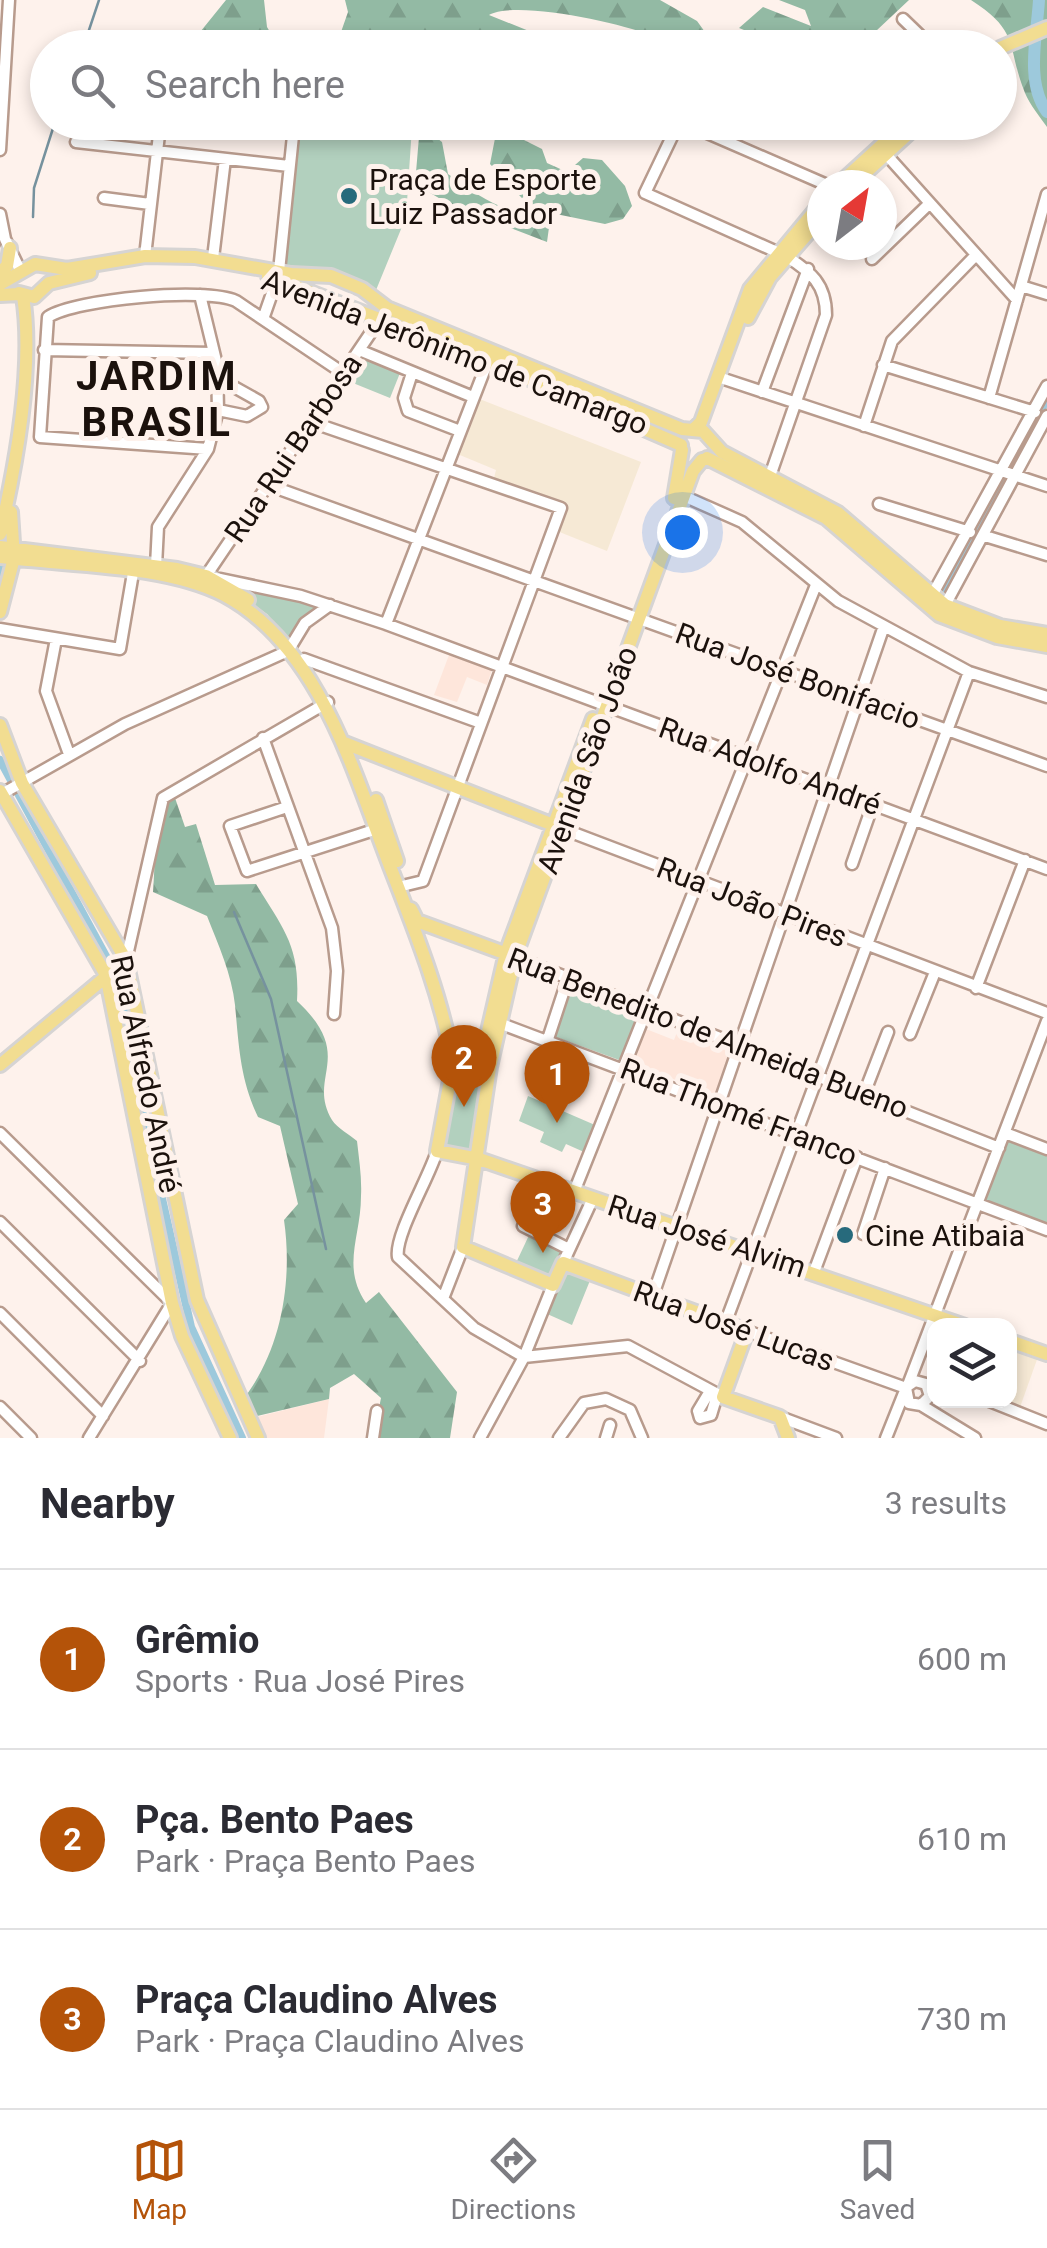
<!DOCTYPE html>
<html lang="en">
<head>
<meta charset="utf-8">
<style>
  :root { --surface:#fff; --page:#f7f7f7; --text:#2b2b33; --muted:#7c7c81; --line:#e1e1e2; --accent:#b45309 }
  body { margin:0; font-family:Roboto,sans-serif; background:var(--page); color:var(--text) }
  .controls { position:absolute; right:30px; bottom:30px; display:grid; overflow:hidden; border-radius:20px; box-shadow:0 5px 15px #0003 }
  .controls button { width:90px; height:90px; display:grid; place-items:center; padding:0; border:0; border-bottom:2px solid var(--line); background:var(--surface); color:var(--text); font:50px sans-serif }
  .compass { position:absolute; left:807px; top:170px; width:90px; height:90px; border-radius:50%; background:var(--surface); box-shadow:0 5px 15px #0003; rotate:31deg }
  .you { position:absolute; left:682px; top:532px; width:35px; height:35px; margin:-25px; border:8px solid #fff; border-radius:50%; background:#1a73e8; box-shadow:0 0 0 15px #1a73e833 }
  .badge { display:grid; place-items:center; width:65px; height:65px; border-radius:50%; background:var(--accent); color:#fff; font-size:32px; font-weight:700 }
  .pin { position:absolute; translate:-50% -82px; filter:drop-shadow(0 2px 5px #0008) }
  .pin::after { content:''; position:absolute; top:52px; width:35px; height:30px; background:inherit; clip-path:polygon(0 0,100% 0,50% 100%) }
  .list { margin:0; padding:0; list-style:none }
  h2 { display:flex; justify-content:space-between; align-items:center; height:130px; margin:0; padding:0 40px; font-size:42px }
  h2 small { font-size:32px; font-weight:400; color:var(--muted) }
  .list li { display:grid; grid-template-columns:65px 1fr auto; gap:30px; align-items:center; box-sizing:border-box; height:180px; padding:0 40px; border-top:2px solid var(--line) }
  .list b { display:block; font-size:38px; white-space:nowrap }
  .list p { margin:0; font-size:32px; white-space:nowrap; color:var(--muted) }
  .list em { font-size:32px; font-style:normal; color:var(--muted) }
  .icon { flex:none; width:55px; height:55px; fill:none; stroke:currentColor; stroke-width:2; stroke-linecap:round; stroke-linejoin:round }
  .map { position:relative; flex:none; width:1047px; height:1438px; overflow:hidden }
  .search { position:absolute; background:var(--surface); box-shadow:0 5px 15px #0003; left:30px; right:30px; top:30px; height:110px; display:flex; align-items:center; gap:25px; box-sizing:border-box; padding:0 35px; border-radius:55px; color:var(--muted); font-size:38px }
  .sheet { height:670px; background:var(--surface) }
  nav { display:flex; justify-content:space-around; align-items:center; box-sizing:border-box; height:140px; border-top:2px solid var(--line); background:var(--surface); font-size:28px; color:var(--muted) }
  nav a { display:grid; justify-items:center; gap:5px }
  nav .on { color:var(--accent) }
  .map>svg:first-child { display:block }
  .built { fill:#fee6db }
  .education { fill:#f6e9d5 }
  .green { fill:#b2d0be }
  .forest { fill:url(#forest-firs) }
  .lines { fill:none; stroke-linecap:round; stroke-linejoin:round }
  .stream { stroke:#76929e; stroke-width:2.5 }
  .canal { stroke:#9dc9dc; stroke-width:8 }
  .river { stroke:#9dc9dc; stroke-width:12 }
  .minor-casing { stroke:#b89b8d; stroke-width:15 }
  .major-casing { stroke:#d6d4d3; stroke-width:18 }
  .minor { stroke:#fff; stroke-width:10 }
  .major { stroke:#f2dd91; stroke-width:12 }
  .poi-dot { fill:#276a7c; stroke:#fef2ec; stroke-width:4 }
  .labels { text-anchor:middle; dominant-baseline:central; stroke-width:10; stroke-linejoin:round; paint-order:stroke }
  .poi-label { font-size:30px; fill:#1b110c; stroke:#fef2ec; text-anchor:start }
  .street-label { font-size:30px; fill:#1b110c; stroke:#fef2ec }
  .district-label { font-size:40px; font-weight:bold; letter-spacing:2.5px; fill:#1b110c; stroke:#fef2ec }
</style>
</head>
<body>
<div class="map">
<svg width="1047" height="1438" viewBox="0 0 1047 1438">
  <defs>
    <pattern id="forest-firs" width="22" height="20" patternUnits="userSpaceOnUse" patternTransform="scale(2.5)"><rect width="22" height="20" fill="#93baa4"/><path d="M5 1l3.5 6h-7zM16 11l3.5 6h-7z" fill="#7e9f8c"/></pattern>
  </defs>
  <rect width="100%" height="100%" fill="#fef2ec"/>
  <path class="built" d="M449,655L492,669L487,685L467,677L457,702L434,695Z
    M679,1027L732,1047L716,1095L633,1064L646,1029L674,1040Z
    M329,1399L324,1438H259L249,1419Z"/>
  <path class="education" d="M477,398L641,462L607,551L557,531L566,507L494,478L496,470L455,453Z
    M1010,1344L1039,1354L1019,1410L994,1401L1010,1400Z"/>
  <path class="green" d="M402,122L412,127L406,217L374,295L364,285L281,270L297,123Z
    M363,358L400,373L390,398L353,383Z
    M259,587L328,606L291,641L267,614L230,588Z
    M571,984L641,1011L622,1061L553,1036Z
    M476,1055L485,1062L475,1153L440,1147L454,1066Z
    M528,1096L595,1125L584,1152L566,1144L562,1152L540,1142L544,1132L519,1121Z
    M1006,1135L1047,1151V1226L982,1202Z
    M531,1231L567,1250L552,1281L515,1265Z
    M564,1268L591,1278L572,1325L545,1313Z"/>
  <path class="forest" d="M226,0H264L267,27L279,47H255L247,35L236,30L212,47H188Z
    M345,0H660L697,21L710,39L708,47H647L650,35C617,22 515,0 489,15L529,31H568L601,47H353L341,32L348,12Z
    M779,0H909L859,47H787L739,28L763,7L811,26L805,10Z
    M971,0H1047V127C1040,117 1030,105 1025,93C1006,46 1021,32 971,0Z
    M498,123H519L522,139L542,149L547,163L567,172L583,158L602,160L625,186L632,206L623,219L605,224L551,213L547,242L449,204L415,184L420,125L442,142L448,174C474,192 502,215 535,212L490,164Z
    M174,795L185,827L196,824L215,885L256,884C284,930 300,946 297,1001C357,1057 306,1076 332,1120C337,1128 350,1135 357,1141C359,1159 362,1178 361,1196C361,1237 341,1266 366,1303L379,1292L457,1392L450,1438H373L381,1398L354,1374L330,1388L329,1399L249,1418L241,1402C281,1353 293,1282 284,1220L298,1204L280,1126L258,1117C240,1079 239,1047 235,1005C232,975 218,944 207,916L153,892C156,863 152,816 174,795Z"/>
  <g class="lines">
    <path class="stream" d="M83,48L99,0
      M33,217L34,188L55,122
      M234,912L271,999L326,1249"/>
    <path class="canal" d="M0,574L2,567
      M944,595L1047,399
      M0,760L121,984L140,1101L191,1327L242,1438"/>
    <path class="river" d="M1039,0C1037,35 1025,82 1047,112"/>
    <g class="minor-casing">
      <path id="minor" d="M903,19L933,48
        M679,122L645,193L786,256C811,272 826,284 826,315L770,476
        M682,122L827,185
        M873,122L898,136
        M76,142L289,166
        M0,150L9,0
        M884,152L1017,300
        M104,198L150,204
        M0,214L5,239L21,272
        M145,256L160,126
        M213,258L225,159
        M872,259L929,204
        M279,271L294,126
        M1021,286L1047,294
        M263,319L277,279
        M380,319L206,576L301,596L386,624L1047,869
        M44,350L213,353
        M359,350L473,397
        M883,365L1035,412
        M412,373L404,398L408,411L460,431
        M718,377L1047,486
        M762,392L808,269
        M989,398L1047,194
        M218,410L247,416L262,407L259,401L218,378
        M311,422L561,508L423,881L398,887
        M864,426L892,341L976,255
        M208,449L40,437L48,317C76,299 205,287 236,301L343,373
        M268,485L1047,766
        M679,494L742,522L838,601L969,672L1047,697
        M879,504L970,532
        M985,536L1047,555
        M156,566L158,527L208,449L218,410L217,365L200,295
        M930,599L1047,386
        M943,609L1047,416
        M386,624L488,361
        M0,629L120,649L133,573
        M56,639L46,691L69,754
        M304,659L481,723
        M263,738L332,928L337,971L334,1014
        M0,795L125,724L288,651L305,623L330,605
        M287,807L230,826L247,871L380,828
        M563,829L1047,1013
        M852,864L873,804
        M515,957L999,1148
        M126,960L163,798L328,702
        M976,988L1025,860
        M499,1023L1047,1230
        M910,1034L935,972
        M548,1039L568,978
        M864,1094L888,1032
        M0,1133L172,1303L89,1438
        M1005,1133L1047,1149
        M437,1151C429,1178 394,1236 398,1257L474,1328L524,1357
        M574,1192L816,585
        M0,1222L140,1361
        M523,1226L569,1249
        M863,1234L885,1168
        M563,1263L593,1198
        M814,1272L857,1157
        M444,1296L463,1247
        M652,1298L884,626
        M0,1313L103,1416
        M725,1324L969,672
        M747,1331L906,1388
        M524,1357L628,1346L723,1397
        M908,1385L1047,1021
        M906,1387L915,1381L926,1384L930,1396L921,1405
        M906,1388L909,1403L921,1405L975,1438
        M710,1391L698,1411L700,1418L711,1415L717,1395
        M987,1400L1047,1424
        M0,1407L31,1438
        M780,1417L836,1438
        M373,1438L377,1411
        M480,1438L524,1357L553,1285
        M559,1438L584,1403L606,1399L630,1410L642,1438
        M606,1438L610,1425
        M886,1438L904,1393"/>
    </g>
    <g class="major-casing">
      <path id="major" d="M1000,48L1047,28
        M838,185L907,122
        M852,185L921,122
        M0,272L7,266L10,248
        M268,276L488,361L681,445
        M49,283L90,273
        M0,284L35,264L67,269L145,256L195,257L291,274L331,276L362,289L387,308L682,429L703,431L722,452L838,513L945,605L1000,626L1047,634
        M19,293L34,297L49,283
        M0,295L20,294
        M748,318L770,277L822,217
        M693,430L701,422L750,289L822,202
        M707,458L826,518L939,615L997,637L1047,646
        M702,460L693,471L515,957L490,1067L463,1247L553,1285L563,1263L747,1331L723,1397L780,1417L788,1438
        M674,498L682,450
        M0,534C16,465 34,367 23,296
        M0,547L177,569L206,576L248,600
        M0,557C67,566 164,564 224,595C318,645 353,770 388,861C413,926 442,996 453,1064
        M0,612L14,558L11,512
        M0,725L22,783L126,960L197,1300L258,1438
        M342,742L561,828
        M0,791L106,975L172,1303L182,1336L230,1438
        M376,800L397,861
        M411,909L417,921L515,957
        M475,1053L463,1055L453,1064L437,1151L479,1159L965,1326
        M475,1053L486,1040L506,953L593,719
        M0,1065L126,960
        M1010,1341L1047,1354"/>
    </g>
    <use href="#minor" class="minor"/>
    <use href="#major" class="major"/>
  </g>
  <g class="poi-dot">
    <circle cx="349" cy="196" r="10"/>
    <circle cx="845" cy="1235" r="10"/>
  </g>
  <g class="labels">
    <g class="poi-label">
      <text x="369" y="179">Praça de Esporte<tspan x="369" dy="34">Luiz Passador</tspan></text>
      <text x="865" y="1235">Cine Atibaia</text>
    </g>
    <g class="street-label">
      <text transform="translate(455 352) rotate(21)">Avenida Jerônimo de Camargo</text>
      <text transform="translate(293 448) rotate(-56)">Rua Rui Barbosa</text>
      <text transform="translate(798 676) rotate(20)">Rua José Bonifacio</text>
      <text transform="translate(587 760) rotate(-70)">Avenida São João</text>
      <text transform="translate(770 766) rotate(20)">Rua Adolfo André</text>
      <text transform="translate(752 902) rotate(21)">Rua João Pires</text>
      <text transform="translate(708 1033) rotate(21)">Rua Benedito de Almeida Bueno</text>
      <text transform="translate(146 1074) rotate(78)">Rua Alfredo André</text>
      <text transform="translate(739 1112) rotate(21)">Rua Thomé Franco</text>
      <text transform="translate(707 1236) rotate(18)">Rua José Alvim</text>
      <text transform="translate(734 1326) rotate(20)">Rua José Lucas</text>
    </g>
    <g class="district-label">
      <text x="157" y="376">JARDIM<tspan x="157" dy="46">BRASIL</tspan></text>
    </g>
  </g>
</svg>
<div class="controls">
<button><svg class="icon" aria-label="layers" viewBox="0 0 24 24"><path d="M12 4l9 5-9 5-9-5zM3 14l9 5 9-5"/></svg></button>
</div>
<svg class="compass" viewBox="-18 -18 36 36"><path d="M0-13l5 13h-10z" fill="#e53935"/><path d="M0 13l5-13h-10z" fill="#7c7c81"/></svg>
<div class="you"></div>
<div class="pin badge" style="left:557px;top:1123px">1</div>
<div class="pin badge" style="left:464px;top:1107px">2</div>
<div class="pin badge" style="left:543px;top:1253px">3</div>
<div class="search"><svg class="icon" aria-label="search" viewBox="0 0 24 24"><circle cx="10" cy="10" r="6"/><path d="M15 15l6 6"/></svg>Search here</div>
</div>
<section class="sheet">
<h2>Nearby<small>3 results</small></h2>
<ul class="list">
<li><span class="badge">1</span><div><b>Grêmio</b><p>Sports · Rua José Pires</p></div><em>600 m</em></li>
<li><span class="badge">2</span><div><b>Pça. Bento Paes</b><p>Park · Praça Bento Paes</p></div><em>610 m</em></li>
<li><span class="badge">3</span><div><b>Praça Claudino Alves</b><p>Park · Praça Claudino Alves</p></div><em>730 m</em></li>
</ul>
</section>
<nav>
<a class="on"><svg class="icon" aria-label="map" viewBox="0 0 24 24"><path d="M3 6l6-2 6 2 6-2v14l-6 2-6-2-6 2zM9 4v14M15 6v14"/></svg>Map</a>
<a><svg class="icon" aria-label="directions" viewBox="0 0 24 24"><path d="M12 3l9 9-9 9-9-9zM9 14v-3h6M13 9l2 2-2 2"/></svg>Directions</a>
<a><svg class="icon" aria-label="saved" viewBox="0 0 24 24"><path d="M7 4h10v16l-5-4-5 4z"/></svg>Saved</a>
</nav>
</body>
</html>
